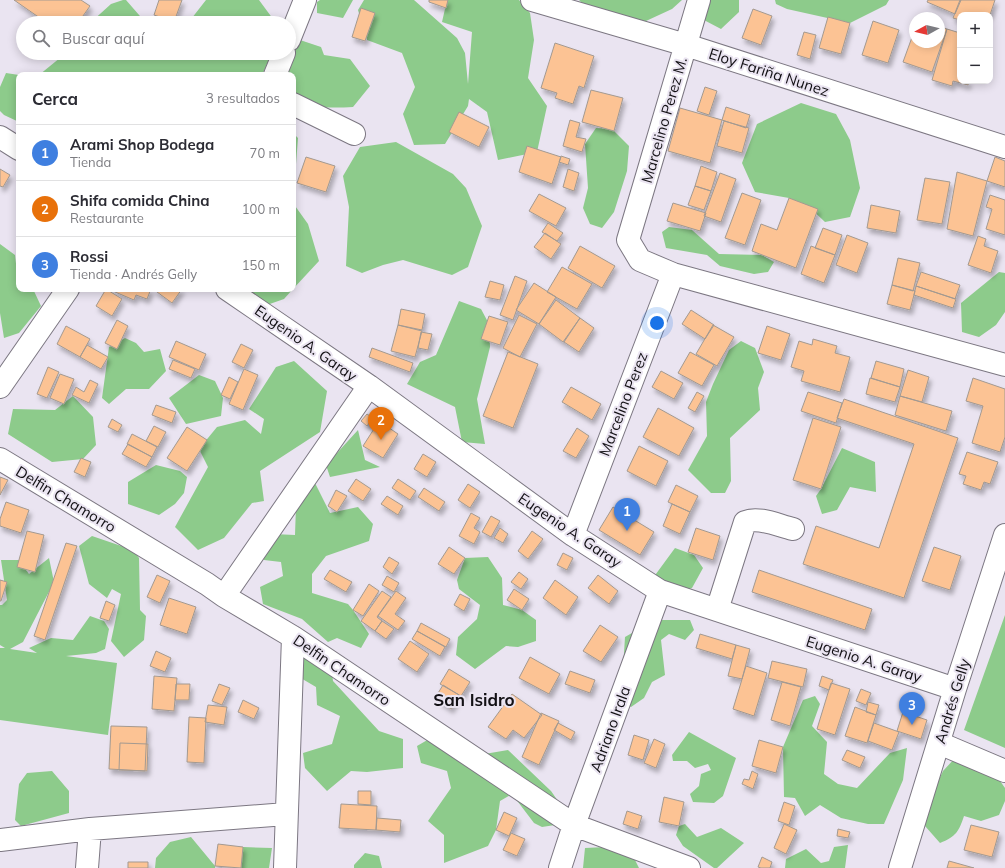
<!DOCTYPE html>
<html lang="es">
<head>
<meta charset="utf-8">
<style>
  :root { --surface:#fff; --page:#f7f7f7; --text:#2b2b33; --muted:#7c7c81; --line:#e1e1e2; --accent:#89832c }
  body { margin:0; font-family:Mulish,sans-serif; background:var(--page); color:var(--text) }
  .controls { position:absolute; right:12px; top:12px; display:grid; overflow:hidden; border-radius:8px; box-shadow:0 2px 10px #0003 }
  .controls button { width:36px; height:36px; display:grid; place-items:center; padding:0; border:0; border-bottom:1px solid var(--line); background:var(--surface); color:var(--text); font:20px sans-serif }
  .compass { position:absolute; left:909px; top:12px; width:36px; height:36px; border-radius:50%; background:var(--surface); box-shadow:0 2px 10px #0003; rotate:262deg }
  .you { position:absolute; left:657px; top:323px; width:14px; height:14px; margin:-10px; border:3px solid #fff; border-radius:50%; background:#1a73e8; box-shadow:0 0 0 6px #1a73e833 }
  .badge { display:grid; place-items:center; width:26px; height:26px; border-radius:50%; background:var(--accent); color:#fff; font-size:13px; font-weight:700 }
  .pin { position:absolute; translate:-50% -33px; filter:drop-shadow(0 1px 2px #0008) }
  .pin::after { content:''; position:absolute; top:21px; width:14px; height:12px; background:inherit; clip-path:polygon(0 0,100% 0,50% 100%) }
  .list { margin:0; padding:0; list-style:none }
  h2 { display:flex; justify-content:space-between; align-items:center; height:52px; margin:0; padding:0 16px; font-size:17px }
  h2 small { font-size:13px; font-weight:400; color:var(--muted) }
  .list li { display:grid; grid-template-columns:26px 1fr auto; gap:12px; align-items:center; box-sizing:border-box; height:56px; padding:0 16px; border-top:1px solid var(--line) }
  .list b { display:block; font-size:15px; white-space:nowrap }
  .list p { margin:0; font-size:13px; white-space:nowrap; color:var(--muted) }
  .list em { font-size:13px; font-style:normal; color:var(--muted) }
  .icon { flex:none; width:22px; height:22px; fill:none; stroke:currentColor; stroke-width:2; stroke-linecap:round; stroke-linejoin:round }
  .map { position:relative; flex:none; width:1005px; height:868px; overflow:hidden }
  .search { position:absolute; background:var(--surface); box-shadow:0 2px 10px #0003; left:16px; top:16px; width:280px; height:44px; display:flex; align-items:center; gap:10px; box-sizing:border-box; padding:0 14px; border-radius:22px; color:var(--muted); font-size:15px }
  .panel { position:absolute; background:var(--surface); box-shadow:0 2px 10px #0003; left:16px; top:72px; width:280px; height:220px; border-radius:8px }
  .map>svg:first-child { display:block }
  .green { fill:#8dcb8b }
  .building { fill:#fcc394; stroke:#a39990; filter:url(#shadow) }
  .lines { fill:none; stroke-linecap:round; stroke-linejoin:round }
  .minor-casing { stroke:#7c7782; stroke-width:24 }
  .minor { stroke:#fff; stroke-width:22 }
  .labels { text-anchor:middle; dominant-baseline:central; stroke-width:4; stroke-linejoin:round; paint-order:stroke }
  .street-label { font-size:15px; fill:#121014; stroke:#eae4f1 }
  .quarter-label { font-size:17px; font-weight:bold; fill:#121014; stroke:#eae4f1 }
</style>
</head>
<body>
<div class="map">
<svg width="1005" height="868" viewBox="0 0 1005 868">
  <defs>
    <filter id="shadow"><feDropShadow dx="2.5" dy="4.5" stdDeviation="2" flood-color="#0004"/></filter>
  </defs>
  <rect width="100%" height="100%" fill="#eae4f1"/>
  <path class="green" d="M123,0H126L146,23H90L111,4Z
    M206,0H259L273,19V23H188Z
    M320,0H353L343,18L317,13V2Z
    M364,0H414L457,38L465,53L468,84L472,32L442,22L447,0H519L530,13L534,40L528,78L547,106L537,152L498,160L487,112L469,99L468,106L445,144L414,145L403,114L415,87L402,53L367,40L358,10Z
    M579,0H682L672,9L633,27L588,9Z
    M704,0H739V12L721,29L702,19Z
    M775,0H889L886,5L850,23L787,9L776,4Z
    M294,38L321,47L324,55L350,59L370,86L353,107C333,108 311,109 293,99V75H272Z
    M66,53H272L262,75H39Z
    M6,73L19,75V122L4,115L0,111V87Z
    M801,103L836,114L850,140L860,188L850,217L825,222L808,206L789,198L755,192L742,163L757,124Z
    M596,128L612,129L629,146L627,171L614,212L602,228L590,224L583,208L588,188L585,144Z
    M293,133L298,138L293,203L308,224L319,261L293,289Z
    M396,142L453,174L466,188L482,226L468,267L452,275L403,260L383,265L362,273L346,266L349,207L343,176L360,147Z
    M669,227L692,230L719,254L762,255L774,262L768,272L754,274L720,266L707,255L666,248L662,232Z
    M0,244L15,255L19,289H33L41,306L19,333L4,338L0,313Z
    M999,272L1005,273V312L996,325L979,337L962,332L961,303Z
    M234,289H293L284,299L264,306Z
    M459,301L481,309L489,324L490,347L477,399L485,444L462,442L455,407L407,384L420,362L436,355Z
    M125,338L136,343L144,352L160,349L166,371L149,389H126L109,404L102,398L109,347Z
    M741,341L755,348L764,372L758,388L760,410L730,438L731,481L725,493H711L688,470L707,436L706,402L713,384L729,350Z
    M294,361L327,391L320,432L260,471L264,501L252,503L224,538L198,550L175,527L208,467L199,449L217,427L245,420L261,434L264,419L249,409L276,367Z
    M199,375L215,381L223,398L221,416L186,424L169,398Z
    M73,396L93,417L96,445L83,459L52,462L8,434L13,409L55,410Z
    M358,430L365,460L380,467L330,477L326,465Z
    M842,448L875,462L876,492L850,487L837,510L822,514L816,496L821,489Z
    M156,465L180,471L187,477L184,493L175,504L159,515L128,504V482Z
    M315,483L330,513L358,507L373,524L369,541L326,556L312,574V593L348,604L353,610L369,634L361,648L337,638L328,642L302,619L263,604L260,587L283,576L281,562L264,560V550L273,534L295,535L296,506Z
    M92,536L133,550L139,558L140,610L146,616L144,640L124,657L111,641L121,594L112,589L107,598L89,584L79,546Z
    M675,548L694,555L703,568L692,588L674,594L653,578Z
    M488,557L502,578L503,605L522,610L536,620V641L518,647L506,646L475,669L456,655L458,637L477,619L480,605L459,589L457,580L465,558Z
    M49,558L54,582L23,642L10,649L37,653L29,648L51,638L73,640L90,616L104,621L109,629L105,649L96,653L66,656L117,663L108,735L0,720V648H5L0,645V605H2L7,600L1,560H19L29,574Z
    M1005,615V748L964,730Z
    M658,620H690L694,630L685,640L669,634L661,640L665,675L652,682L644,698L631,707L621,701L625,637L653,621Z
    M310,654L331,665L333,681L379,731L403,739V768L367,772L351,771L327,791L305,768L303,753L332,744L340,716L317,705L316,687L299,677L297,664Z
    M815,696L820,704L812,726L827,742L824,774L838,784L857,788L890,753L907,748L903,780L884,824H868L841,818L820,805L805,816L795,798L784,797L783,747L803,700Z
    M689,732L736,758L723,796L714,803L693,802L690,794L699,786L701,774L711,770L708,764L695,768L687,761H673L672,755Z
    M436,735L461,758L508,750L551,791L558,801L560,818L555,825L542,827L534,823L512,794L500,801L496,830L488,846L444,863V835L428,821L451,788L447,771L421,763L417,746Z
    M956,757L993,771L1005,788V801L999,815L981,821L964,816C959,831 956,837 940,843L925,826L928,803L943,771Z
    M52,771L69,791V813L21,826L15,820L19,784L27,773Z
    M685,824L697,837L721,828L744,843L717,868H714L683,846L676,835L679,826Z
    M191,837L215,866V868H155L156,858L170,842Z
    M848,845L845,868H785L786,859L806,849L821,863L829,861L834,847Z
    M628,846L639,868H583L585,848Z
    M243,847L272,848L269,868H241Z
    M365,853L379,856L382,868H354V865Z"/>
  <path class="building" d="M14,0H81L90,6L78,23H47Z
    M159,0H182L174,22L154,15Z
    M429,0H448L446,8L429,2Z
    M928,0H961L955,14L927,2Z
    M960,0H995L990,15H960V20L953,18Z
    M361,8L375,13L365,41L352,37Z
    M753,9L772,16L761,45L742,38Z
    M828,17L850,23L841,54L819,48Z
    M873,21L899,30L888,63L862,55Z
    M939,26L947,29L932,72L903,62L915,29V42H939Z
    M947,29L960,33V81H969L968,85L953,81L952,86L932,80Z
    M804,32L816,35L810,59L797,55Z
    M555,43L594,56L584,88L579,86L573,104L555,98L557,93L541,88Z
    M705,87L717,91L709,115L697,111Z
    M591,90L623,98L614,131L582,122Z
    M726,107L750,115L746,128L722,120Z
    M680,108L722,120L710,163L668,151Z
    M459,112L489,127L479,147L449,132Z
    M570,120L580,123L576,137L586,139L582,152L563,146Z
    M724,121L749,128L742,153L717,146Z
    M527,146L561,157L552,184L519,172Z
    M561,156L570,159L568,165L559,162Z
    M306,157L335,166L326,192L297,183Z
    M995,157L1005,161V187L987,181Z
    M701,166L717,172L711,191L695,186Z
    M0,169L10,175L3,187L0,186Z
    M568,169L579,173L574,191L563,187Z
    M957,172L987,181L973,236L947,229Z
    M720,173L736,179L721,222L704,216Z
    M925,178L950,182L942,224L917,220Z
    M695,186L711,191L704,210L688,205Z
    M742,193L761,200L745,245L725,238Z
    M539,194L566,208L556,226L529,211Z
    M990,195L1005,200V235L986,229L992,209L986,207Z
    M789,198L818,209L796,268L752,251L761,224L777,230Z
    M673,203L706,213L700,231L667,221Z
    M871,205L900,211L896,233L867,228Z
    M548,223L563,233L557,241L542,232Z
    M823,228L842,235L835,255L815,248Z
    M545,233L561,244L551,259L534,247Z
    M847,235L868,243L857,273L836,265Z
    M978,236L986,239L984,246L998,251L991,273L968,265Z
    M580,246L615,266L602,288L568,268Z
    M811,246L835,255L824,283L801,274Z
    M898,258L920,263L913,291L892,285Z
    M562,267L592,284L577,309L547,292Z
    M921,272L960,285L955,299L916,286Z
    M515,276L527,281L513,320L500,315Z
    M490,281L504,285L500,300L485,297Z
    M534,283L556,297L539,324L516,310Z
    M892,285L915,291L910,310L887,304Z
    M916,286L956,299L953,308L914,295Z
    M106,289L122,299L112,316L96,306Z
    M108,289H151L147,299L136,295L134,300Z
    M153,289H182L172,303Z
    M556,300L580,318L563,342L539,324Z
    M401,309L425,314L422,330L398,325Z
    M691,310L714,325L705,339L682,324Z
    M519,315L537,324L520,357L503,348Z
    M489,316L508,322L500,345L481,339Z
    M580,318L594,328L579,352L564,342Z
    M117,320L128,326L117,349L105,343Z
    M398,325L422,331L415,357L391,351Z
    M713,325L734,337L717,366L696,354Z
    M66,326L90,339L80,357L57,344Z
    M767,326L790,334L781,360L758,353Z
    M421,332L432,334L428,350L418,348Z
    M813,339L837,346L835,353L850,357L840,392L801,381L804,371L791,367L799,341L812,345Z
    M176,341L206,354L199,370L169,357Z
    M241,344L253,350L244,368L232,362Z
    M87,345L108,357L101,369L80,357Z
    M372,348L413,363L410,372L369,357Z
    M508,352L538,364L513,428L483,416Z
    M690,352L714,365L702,386L678,373Z
    M173,360L195,369L191,378L169,369Z
    M876,361L904,369L900,387L871,378Z
    M48,367L59,372L47,398L37,394Z
    M244,369L258,375L243,410L229,404Z
    M908,370L929,377L922,402L900,396Z
    M661,371L683,383L674,399L652,387Z
    M60,374L74,379L64,404L50,398Z
    M229,377L238,382L230,399L221,395Z
    M870,378L900,387L895,402L866,394Z
    M973,378L1005,389V437L1000,452L972,443L983,406L966,401Z
    M90,380L98,384L89,403L72,395L76,387L84,392Z
    M571,387L601,404L592,420L562,402Z
    M697,392L704,396L695,412L688,408Z
    M808,392L842,403L836,423L801,411Z
    M900,396L952,411L946,431L895,415Z
    M844,399L958,438L904,598L803,564L816,526L879,548L914,444L837,418Z
    M156,405L176,412L172,423L152,415Z
    M658,408L694,428L679,456L643,437Z
    M367,414L373,418L367,426L361,421Z
    M813,418L841,427L821,489L793,480Z
    M112,419L122,425L118,432L108,427Z
    M379,421L398,434L383,458L363,446Z
    M154,426L166,432L158,447L146,441Z
    M187,427L207,440L187,471L167,458Z
    M577,428L589,436L576,458L563,451Z
    M132,434L157,447L152,457L127,444Z
    M128,444L152,457L146,467L122,454Z
    M639,446L668,461L656,486L627,471Z
    M967,452L998,462L990,484L984,482L981,490L963,484L966,476L959,474Z
    M423,454L436,462L427,477L414,469Z
    M81,458L91,462L85,477L74,472Z
    M0,477L8,480L0,495Z
    M356,479L371,489L363,501L348,491Z
    M398,479L416,491L410,500L392,488Z
    M468,484L480,492L470,508L458,500Z
    M676,485L698,496L690,512L668,502Z
    M424,488L445,502L439,511L418,497Z
    M336,490L347,496L337,512L328,506Z
    M387,496L403,506L398,515L381,504Z
    M6,502L29,510L21,533L0,526V519Z
    M672,504L690,512L680,534L663,526Z
    M613,507L654,532L640,555L599,530Z
    M471,513L480,518L474,528L480,532L474,544L459,536Z
    M491,516L500,521L491,537L482,532Z
    M500,528L508,534L503,543L494,538Z
    M696,528L720,536L713,560L688,552Z
    M27,531L44,535L35,572L17,567Z
    M532,531L543,539L528,559L518,551Z
    M66,543L77,546L45,640L34,636Z
    M449,547L465,558L454,574L438,564Z
    M934,547L961,556L950,590L922,581Z
    M563,553L573,558L567,570L557,565Z
    M389,557L399,563L392,574L383,567Z
    M330,570L352,582L346,592L324,579Z
    M759,570L872,609L865,630L752,592Z
    M519,572L528,579L521,589L511,582Z
    M157,575L170,581L160,603L147,597Z
    M598,575L618,591L609,604L588,588Z
    M387,576L399,583L394,592L382,585Z
    M0,580L7,582L1,601H0Z
    M555,580L578,597L566,615L543,598Z
    M369,584L379,591L363,616L353,610Z
    M514,589L529,599L522,610L507,600Z
    M382,591L391,597L377,617L382,621L375,631L361,621Z
    M396,591L406,598L395,614L405,621L398,630L378,616Z
    M460,594L470,599L464,611L454,605Z
    M169,598L196,607L187,634L160,625Z
    M106,601L115,605L109,621L100,618Z
    M382,621L394,629L386,639L375,631Z
    M421,623L450,639L446,647L417,631Z
    M600,625L618,637L601,662L583,651Z
    M417,631L445,647L440,656L412,639Z
    M700,634L736,645L732,659L696,648Z
    M410,641L429,654L417,672L398,659Z
    M736,645L750,649L742,679L728,676Z
    M156,651L171,658L165,672L150,666Z
    M530,657L560,674L549,694L519,678Z
    M772,661L807,669L803,687L768,678Z
    M746,666L767,673L754,716L733,709Z
    M449,669L470,682L461,696L440,684Z
    M570,671L595,680L590,693L565,684Z
    M154,676L177,678L174,711L152,709Z
    M822,676L833,680L829,690L819,686Z
    M782,682L801,687L790,726L771,720Z
    M831,683L850,689L835,735L817,729Z
    M176,684H190L189,700H175Z
    M219,684L230,688L222,705L212,701Z
    M443,685L459,695L451,709L435,698Z
    M861,689L871,693L866,705L856,701Z
    M512,694L542,715L524,738L513,730L506,739L488,727Z
    M243,700L259,708L254,719L238,712Z
    M868,702L879,705L876,715L866,712Z
    M208,705L227,707L224,725L205,722Z
    M855,707L876,715L867,743L845,736Z
    M903,712L927,720L921,739L897,731Z
    M541,713L559,721L539,765L522,757Z
    M189,717L206,718L204,763L187,762Z
    M558,723L575,732L571,740L554,730Z
    M874,723L899,732L892,750L868,741Z
    M111,726L147,727L145,771L109,769Z
    M634,735L649,740L643,760L628,755Z
    M654,739L665,744L656,768L644,763Z
    M759,740L783,747L776,773L752,766Z
    M120,743L148,744L147,771L119,770Z
    M847,750L865,757L860,768L842,760Z
    M752,771L758,774L753,789L742,784L744,779L749,780Z
    M358,791H371V805L358,804Z
    M664,797L684,802L679,826L659,822Z
    M784,802L795,806L789,825L778,821Z
    M341,804L377,806L376,830L339,828Z
    M627,811L642,816L638,829L623,824Z
    M504,812L517,818L509,836L496,830Z
    M377,818L401,820L400,832L376,830Z
    M784,824L797,830L786,854L774,848Z
    M971,825L999,832L992,857L964,850Z
    M838,829L850,832L848,838L837,836Z
    M511,833L525,839L517,856L503,850Z
    M218,844L243,847L241,868L215,866Z
    M762,857L772,862L770,868H761L758,867Z
    M949,861L974,868H947Z
    M128,862H148V868H128Z"/>
  <g class="lines">
    <g class="minor-casing">
      <path id="minor" d="M532,0L686,45L1005,147
        M699,0L628,240L640,260L673,274L1005,365
        M289,40L305,0
        M275,75L284,53
        M293,104L354,134
        M0,137L19,149
        M227,289L369,386L573,535L660,591L955,689
        M0,387L68,289
        M0,459L207,584L224,596L293,637L574,825L689,868
        M573,535L673,274
        M224,596L369,386
        M717,610L745,522C759,516 779,526 793,529
        M939,743L1005,771
        M0,840L90,829L286,814
        M87,868L90,829
        M285,868L293,637
        M560,868L574,825L660,591
        M900,868L955,689L1005,535"/>
    </g>
    <use href="#minor" class="minor"/>
  </g>
  <g class="labels">
    <g class="street-label">
      <text transform="translate(769 72) rotate(18)">Eloy Fariña Nunez</text>
      <text transform="translate(664 120) rotate(-74)">Marcelino Perez M.</text>
      <text transform="translate(306 343) rotate(35)">Eugenio A. Garay</text>
      <text transform="translate(623 404) rotate(-69)">Marcelino Perez</text>
      <text transform="translate(66 499) rotate(31)">Delfin Chamorro</text>
      <text transform="translate(570 530) rotate(34)">Eugenio A. Garay</text>
      <text transform="translate(864 659) rotate(18)">Eugenio A. Garay</text>
      <text transform="translate(342 670) rotate(34)">Delfin Chamorro</text>
      <text transform="translate(952 701) rotate(-73)">Andrés Gelly</text>
      <text transform="translate(610 729) rotate(-70)">Adriano Irala</text>
    </g>
    <g class="quarter-label">
      <text x="474" y="699">San Isidro</text>
    </g>
  </g>
</svg>
<div class="controls">
<button>+</button>
<button>−</button>
</div>
<svg class="compass" viewBox="-18 -18 36 36"><path d="M0-13l5 13h-10z" fill="#e53935"/><path d="M0 13l5-13h-10z" fill="#7c7c81"/></svg>
<div class="you"></div>
<div class="pin badge" style="left:627px;top:531px;background:#3f7fe0">1</div>
<div class="pin badge" style="left:381px;top:440px;background:#e8710a">2</div>
<div class="pin badge" style="left:912px;top:725px;background:#3f7fe0">3</div>
<div class="search"><svg class="icon" aria-label="search" viewBox="0 0 24 24"><circle cx="10" cy="10" r="6"/><path d="M15 15l6 6"/></svg>Buscar aquí</div>
<section class="panel">
<h2>Cerca<small>3 resultados</small></h2>
<ul class="list">
<li><span class="badge" style="background:#3f7fe0">1</span><div><b>Arami Shop Bodega</b><p>Tienda</p></div><em>70 m</em></li>
<li><span class="badge" style="background:#e8710a">2</span><div><b>Shifa comida China</b><p>Restaurante</p></div><em>100 m</em></li>
<li><span class="badge" style="background:#3f7fe0">3</span><div><b>Rossi</b><p>Tienda · Andrés Gelly</p></div><em>150 m</em></li>
</ul>
</section>
</div>
</body>
</html>
